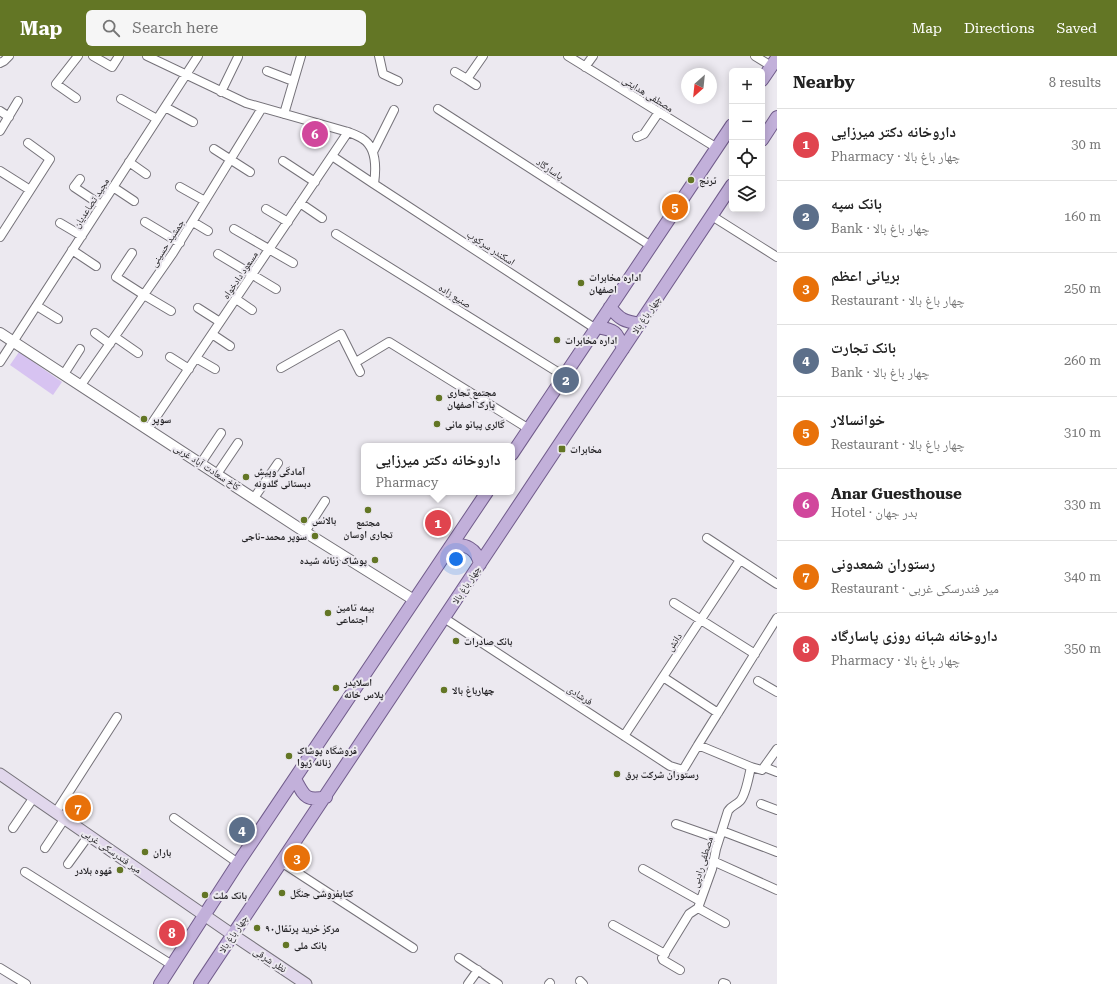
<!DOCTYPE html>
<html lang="en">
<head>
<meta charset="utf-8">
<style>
  :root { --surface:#fff; --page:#f6f6f6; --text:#222; --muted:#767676; --line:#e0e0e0; --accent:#637625 }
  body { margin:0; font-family:"Roboto Serif","Noto Naskh Arabic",serif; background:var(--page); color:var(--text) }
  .controls { position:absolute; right:12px; top:12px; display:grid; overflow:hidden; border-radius:6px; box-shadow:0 2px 10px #0003 }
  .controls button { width:36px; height:36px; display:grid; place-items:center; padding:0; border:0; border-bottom:1px solid var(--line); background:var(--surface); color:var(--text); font:20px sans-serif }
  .compass { position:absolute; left:681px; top:12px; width:36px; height:36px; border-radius:50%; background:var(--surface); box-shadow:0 2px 10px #0003; rotate:207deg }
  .you { position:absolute; left:456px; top:503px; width:14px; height:14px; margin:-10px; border:3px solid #fff; border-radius:50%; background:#1a73e8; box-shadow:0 0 0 6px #1a73e833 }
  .badge { display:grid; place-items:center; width:26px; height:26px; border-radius:50%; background:var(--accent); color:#fff; font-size:13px; font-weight:700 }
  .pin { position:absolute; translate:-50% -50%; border:2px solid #fff; box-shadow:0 1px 4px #0006 }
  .popup { position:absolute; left:361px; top:387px; width:154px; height:52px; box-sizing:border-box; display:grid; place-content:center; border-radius:6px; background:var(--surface); filter:drop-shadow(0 1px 3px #0005); font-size:13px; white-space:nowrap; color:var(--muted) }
  .popup b { font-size:15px; color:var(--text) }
  .popup::after { content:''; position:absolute; left:50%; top:100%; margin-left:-8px; border:8px solid transparent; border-top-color:var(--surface) }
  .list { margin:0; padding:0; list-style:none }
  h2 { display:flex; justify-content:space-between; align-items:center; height:52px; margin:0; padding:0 16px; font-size:17px }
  h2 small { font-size:13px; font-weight:400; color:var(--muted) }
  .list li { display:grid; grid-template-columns:26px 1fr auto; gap:12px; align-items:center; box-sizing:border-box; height:72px; padding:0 16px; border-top:1px solid var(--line) }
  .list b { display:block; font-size:15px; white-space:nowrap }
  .list p { margin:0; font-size:13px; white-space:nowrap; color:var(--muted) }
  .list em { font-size:13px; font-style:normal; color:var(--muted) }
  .icon { flex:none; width:22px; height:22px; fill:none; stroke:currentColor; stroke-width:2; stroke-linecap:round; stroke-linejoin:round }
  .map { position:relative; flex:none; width:777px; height:928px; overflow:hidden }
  header { display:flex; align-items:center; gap:24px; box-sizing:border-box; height:56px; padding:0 20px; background:var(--accent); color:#fff }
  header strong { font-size:19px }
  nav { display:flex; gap:22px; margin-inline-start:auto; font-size:14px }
  .search { width:280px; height:36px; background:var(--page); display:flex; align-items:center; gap:10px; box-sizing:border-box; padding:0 14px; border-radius:6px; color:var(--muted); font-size:15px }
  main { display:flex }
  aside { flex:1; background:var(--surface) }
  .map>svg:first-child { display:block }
  .green { fill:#d7c3f1 }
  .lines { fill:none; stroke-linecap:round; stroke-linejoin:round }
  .minor-casing { stroke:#757279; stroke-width:10 }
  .tertiary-casing { stroke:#757279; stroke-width:12 }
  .secondary-casing { stroke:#757279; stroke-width:13 }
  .primary-casing { stroke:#715c8b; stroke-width:14 }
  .minor { stroke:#fff; stroke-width:8 }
  .tertiary { stroke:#fff; stroke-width:10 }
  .secondary { stroke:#e1d7ec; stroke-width:11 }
  .primary { stroke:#c2b0da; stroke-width:12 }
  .poi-dot { fill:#637625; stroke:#ece9f0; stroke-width:1.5 }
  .labels { text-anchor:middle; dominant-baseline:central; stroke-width:4; stroke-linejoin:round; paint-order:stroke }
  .street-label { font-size:10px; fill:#242326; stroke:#ece9f0 }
  .poi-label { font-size:10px; font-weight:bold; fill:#242326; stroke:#ece9f0; text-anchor:start }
</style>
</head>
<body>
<header>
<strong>Map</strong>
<div class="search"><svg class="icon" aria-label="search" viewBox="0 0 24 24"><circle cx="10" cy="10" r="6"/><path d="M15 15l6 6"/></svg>Search here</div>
<nav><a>Map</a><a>Directions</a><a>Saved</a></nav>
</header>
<main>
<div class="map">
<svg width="777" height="928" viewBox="0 0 777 928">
  <rect width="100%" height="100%" fill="#ece9f0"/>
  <path class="green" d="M19,296L62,326L53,339L10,309Z"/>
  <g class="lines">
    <g class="minor-casing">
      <path id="minor" d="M93,0L112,11L119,0
        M147,0L246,47L348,76C353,78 359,80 363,83C377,92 376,114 374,128L596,273
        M379,0L383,18L398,25
        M568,0L717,92
        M755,0L771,10
        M0,7L4,5L9,0
        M585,11L593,0
        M267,15L293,25
        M455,16L467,23L483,0
        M467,23L476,29
        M221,36L238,1
        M76,42L56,28L78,0
        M121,43L157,63
        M165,51L193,66
        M438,53L651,190
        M0,55L9,61
        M284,58L301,0
        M0,75L18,45
        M637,81L644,78L659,56
        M214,93L250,116
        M373,96L394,54
        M332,100L374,128
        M283,105L315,126
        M129,106L146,118
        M0,115L30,134
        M80,123L74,131L101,149
        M113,131L134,145
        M180,131L205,145
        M300,147L322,162
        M266,153L288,166
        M712,160L777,201
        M145,166L180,187
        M193,166L208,175
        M60,167L82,180
        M234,173L293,207
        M336,178L564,320
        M0,181L50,103L28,87
        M72,194L96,210
        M132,197L116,221L144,239L171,255
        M218,198L276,233
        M236,243L252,254
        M37,250L58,263
        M198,252L220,266
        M95,277L110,288
        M212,278L230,290
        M115,281L138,297
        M170,301L189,313
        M196,302L215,313
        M0,306L198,0
        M356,306L389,286L529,373
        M281,312L341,278L360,316
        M64,318L80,293
        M81,329L173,197L262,52
        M148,373L348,76
        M201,407L221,377
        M217,418L238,387
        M254,442L278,407
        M305,476L325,445
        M707,482L777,528
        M674,547L755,598
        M444,562L670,710L683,714L698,689L751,711L762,714L777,693
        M663,621L718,657
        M758,625L777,636
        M624,680L740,504
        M698,689L777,562
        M764,711L777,716
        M761,748L777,754
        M56,756L117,661
        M174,762L238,807
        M676,768L719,783
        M13,772L34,741
        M722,775L777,796
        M45,792L65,762
        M713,805L777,834
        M281,806L413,892
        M68,808L89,779
        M643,813L700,845
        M25,816L172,909
        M698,852L725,867
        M613,869L665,898
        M459,902L498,928
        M0,912L26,928
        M680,914L663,904L662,902L689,858L698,852L712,813L716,793L728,755C731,750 736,749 740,745C746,739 749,719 751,711
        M580,925L583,928
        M723,927L726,928
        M468,928L478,914
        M549,928L550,927"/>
    </g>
    <g class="tertiary-casing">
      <path id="tertiary" d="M0,277L305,476L414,544"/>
    </g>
    <g class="secondary-casing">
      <path id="secondary" d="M0,718L233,879L306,928"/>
    </g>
    <g class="primary-casing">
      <path id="primary" d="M762,24L777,2
        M762,84L777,61
        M610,251C620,264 624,265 640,268
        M597,271C615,274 617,275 623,293
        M512,398L732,69
        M450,491C465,486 477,493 480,508
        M295,723C304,739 305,746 326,741
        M160,928L238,807L487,436
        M200,928L732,129"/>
    </g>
    <use href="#minor" class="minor"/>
    <use href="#tertiary" class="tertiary"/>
    <use href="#secondary" class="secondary"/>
    <use href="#primary" class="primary"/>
  </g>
  <g class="poi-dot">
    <circle cx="691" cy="124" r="4"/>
    <circle cx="581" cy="227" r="4"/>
    <circle cx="557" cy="284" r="4"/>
    <circle cx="439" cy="342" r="4"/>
    <circle cx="144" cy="363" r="4"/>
    <circle cx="437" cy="368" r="4"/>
    <rect x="558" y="389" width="8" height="8" rx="2"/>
    <circle cx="246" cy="421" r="4"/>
    <circle cx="368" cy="454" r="4"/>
    <circle cx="304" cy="464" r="4"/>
    <circle cx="315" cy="480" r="4"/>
    <circle cx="375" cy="504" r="4"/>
    <circle cx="328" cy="557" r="4"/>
    <circle cx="456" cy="585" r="4"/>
    <circle cx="336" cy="632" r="4"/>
    <circle cx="444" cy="634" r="4"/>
    <circle cx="289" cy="700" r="4"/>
    <circle cx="617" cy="718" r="4"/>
    <circle cx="145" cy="796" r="4"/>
    <circle cx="120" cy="814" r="4"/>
    <circle cx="282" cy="837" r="4"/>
    <circle cx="205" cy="839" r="4"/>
    <circle cx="257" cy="872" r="4"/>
    <circle cx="286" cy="889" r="4"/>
  </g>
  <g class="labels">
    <g class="street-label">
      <text transform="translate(648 38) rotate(32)">مصطفی هدایتی</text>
      <text transform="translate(550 113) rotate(33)">پاسارگاد</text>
      <text transform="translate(91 147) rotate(-57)">مجید تصاعدیان</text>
      <text transform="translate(167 187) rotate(-57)">جمشید حسینی</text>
      <text transform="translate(491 192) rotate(33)">اسکندر سرکوب</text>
      <text transform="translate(240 219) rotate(-56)">مسعود دادخواه</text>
      <text transform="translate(455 240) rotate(32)">صنیع زاده</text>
      <text transform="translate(646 259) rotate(-56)">چهار باغ بالا</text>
      <text transform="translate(207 411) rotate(33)">کاخ سعادت آباد غربی</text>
      <text transform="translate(466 529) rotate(-57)">چهار باغ بالا</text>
      <text transform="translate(674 586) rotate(-56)">دانش</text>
      <text transform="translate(580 639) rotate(33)">فرشادی</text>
      <text transform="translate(112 795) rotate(35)">میر فندرسکی غربی</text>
      <text transform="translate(702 806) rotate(-73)">مصطفی رادپی</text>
      <text transform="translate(233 878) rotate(-56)">چهار باغ بالا</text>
      <text transform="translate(270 904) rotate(33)">نظر شرقی</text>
    </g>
    <g class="poi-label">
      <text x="699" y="124">ترنج</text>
      <text x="589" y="221">اداره مخابرات<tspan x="589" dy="12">اصفهان</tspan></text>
      <text x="565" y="284">اداره مخابرات</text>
      <text x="447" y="336">مجتمع تجاری<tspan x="447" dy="12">پارک اصفهان</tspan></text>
      <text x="152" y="363">سوپر</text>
      <text x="445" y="368">گالری پیانو مانی</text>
      <text x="570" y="393">مخابرات</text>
      <text x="254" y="415">آمادگی وپیش<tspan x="254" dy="12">دبستانی گلدونه</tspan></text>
      <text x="312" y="464">بالانس</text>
      <text x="368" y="466" text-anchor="middle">مجتمع<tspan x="368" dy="12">تجاری اوسان</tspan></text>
      <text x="307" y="480" text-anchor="end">سوپر محمد-ناجی</text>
      <text x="367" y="504" text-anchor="end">پوشاک زنانه شیده</text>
      <text x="336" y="551">بیمه تامین<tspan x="336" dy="12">اجتماعی</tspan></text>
      <text x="464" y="585">بانک صادرات</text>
      <text x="344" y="626">اسلایدر<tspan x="344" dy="12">پلاس خانه</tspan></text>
      <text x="452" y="634">چهارباغ بالا</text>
      <text x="297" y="694">فروشگاه پوشاک<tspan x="297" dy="12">زنانه ژیوا</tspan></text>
      <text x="625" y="718">رستوران شرکت برق</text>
      <text x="153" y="796">باران</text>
      <text x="112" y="814" text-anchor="end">قهوه بلادر</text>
      <text x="290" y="837">کتابفروشی جنگل</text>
      <text x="213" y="839">بانک ملت</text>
      <text x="265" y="872">مرکز خرید پرتقال۹۰</text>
      <text x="294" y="889">بانک ملی</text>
    </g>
  </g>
</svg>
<div class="controls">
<button>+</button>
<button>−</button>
<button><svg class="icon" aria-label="locate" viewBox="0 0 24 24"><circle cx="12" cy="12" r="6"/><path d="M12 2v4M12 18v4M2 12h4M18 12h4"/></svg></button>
<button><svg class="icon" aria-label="layers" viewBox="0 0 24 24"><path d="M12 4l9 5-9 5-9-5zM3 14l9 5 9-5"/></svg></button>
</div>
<svg class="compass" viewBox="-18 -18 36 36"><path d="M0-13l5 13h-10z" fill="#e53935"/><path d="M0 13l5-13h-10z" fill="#767676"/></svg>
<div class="you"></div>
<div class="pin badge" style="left:438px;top:467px;background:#e0444e">1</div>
<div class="popup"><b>داروخانه دکتر میرزایی</b>Pharmacy</div>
<div class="pin badge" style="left:566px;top:324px;background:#5c6f8a">2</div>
<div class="pin badge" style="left:297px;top:802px;background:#e8710a">3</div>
<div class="pin badge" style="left:242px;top:774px;background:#5c6f8a">4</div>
<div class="pin badge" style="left:675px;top:151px;background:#e8710a">5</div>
<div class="pin badge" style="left:315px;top:78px;background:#d1479c">6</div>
<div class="pin badge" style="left:78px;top:752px;background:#e8710a">7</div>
<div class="pin badge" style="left:172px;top:877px;background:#e0444e">8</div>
</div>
<aside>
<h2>Nearby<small>8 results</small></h2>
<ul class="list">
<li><span class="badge" style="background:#e0444e">1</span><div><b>داروخانه دکتر میرزایی</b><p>Pharmacy · چهار باغ بالا</p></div><em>30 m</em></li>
<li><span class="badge" style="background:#5c6f8a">2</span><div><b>بانک سپه</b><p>Bank · چهار باغ بالا</p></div><em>160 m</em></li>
<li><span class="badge" style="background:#e8710a">3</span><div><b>بریانی اعظم</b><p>Restaurant · چهار باغ بالا</p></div><em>250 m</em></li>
<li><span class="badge" style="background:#5c6f8a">4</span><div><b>بانک تجارت</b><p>Bank · چهار باغ بالا</p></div><em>260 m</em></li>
<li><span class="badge" style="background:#e8710a">5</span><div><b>خوانسالار</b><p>Restaurant · چهار باغ بالا</p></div><em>310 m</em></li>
<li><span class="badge" style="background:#d1479c">6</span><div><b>Anar Guesthouse</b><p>Hotel · بدر جهان</p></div><em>330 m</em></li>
<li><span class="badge" style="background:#e8710a">7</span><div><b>رستوران شمعدونی</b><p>Restaurant · میر فندرسکی غربی</p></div><em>340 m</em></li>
<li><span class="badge" style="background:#e0444e">8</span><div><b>داروخانه شبانه روزی پاسارگاد</b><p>Pharmacy · چهار باغ بالا</p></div><em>350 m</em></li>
</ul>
</aside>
</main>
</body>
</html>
